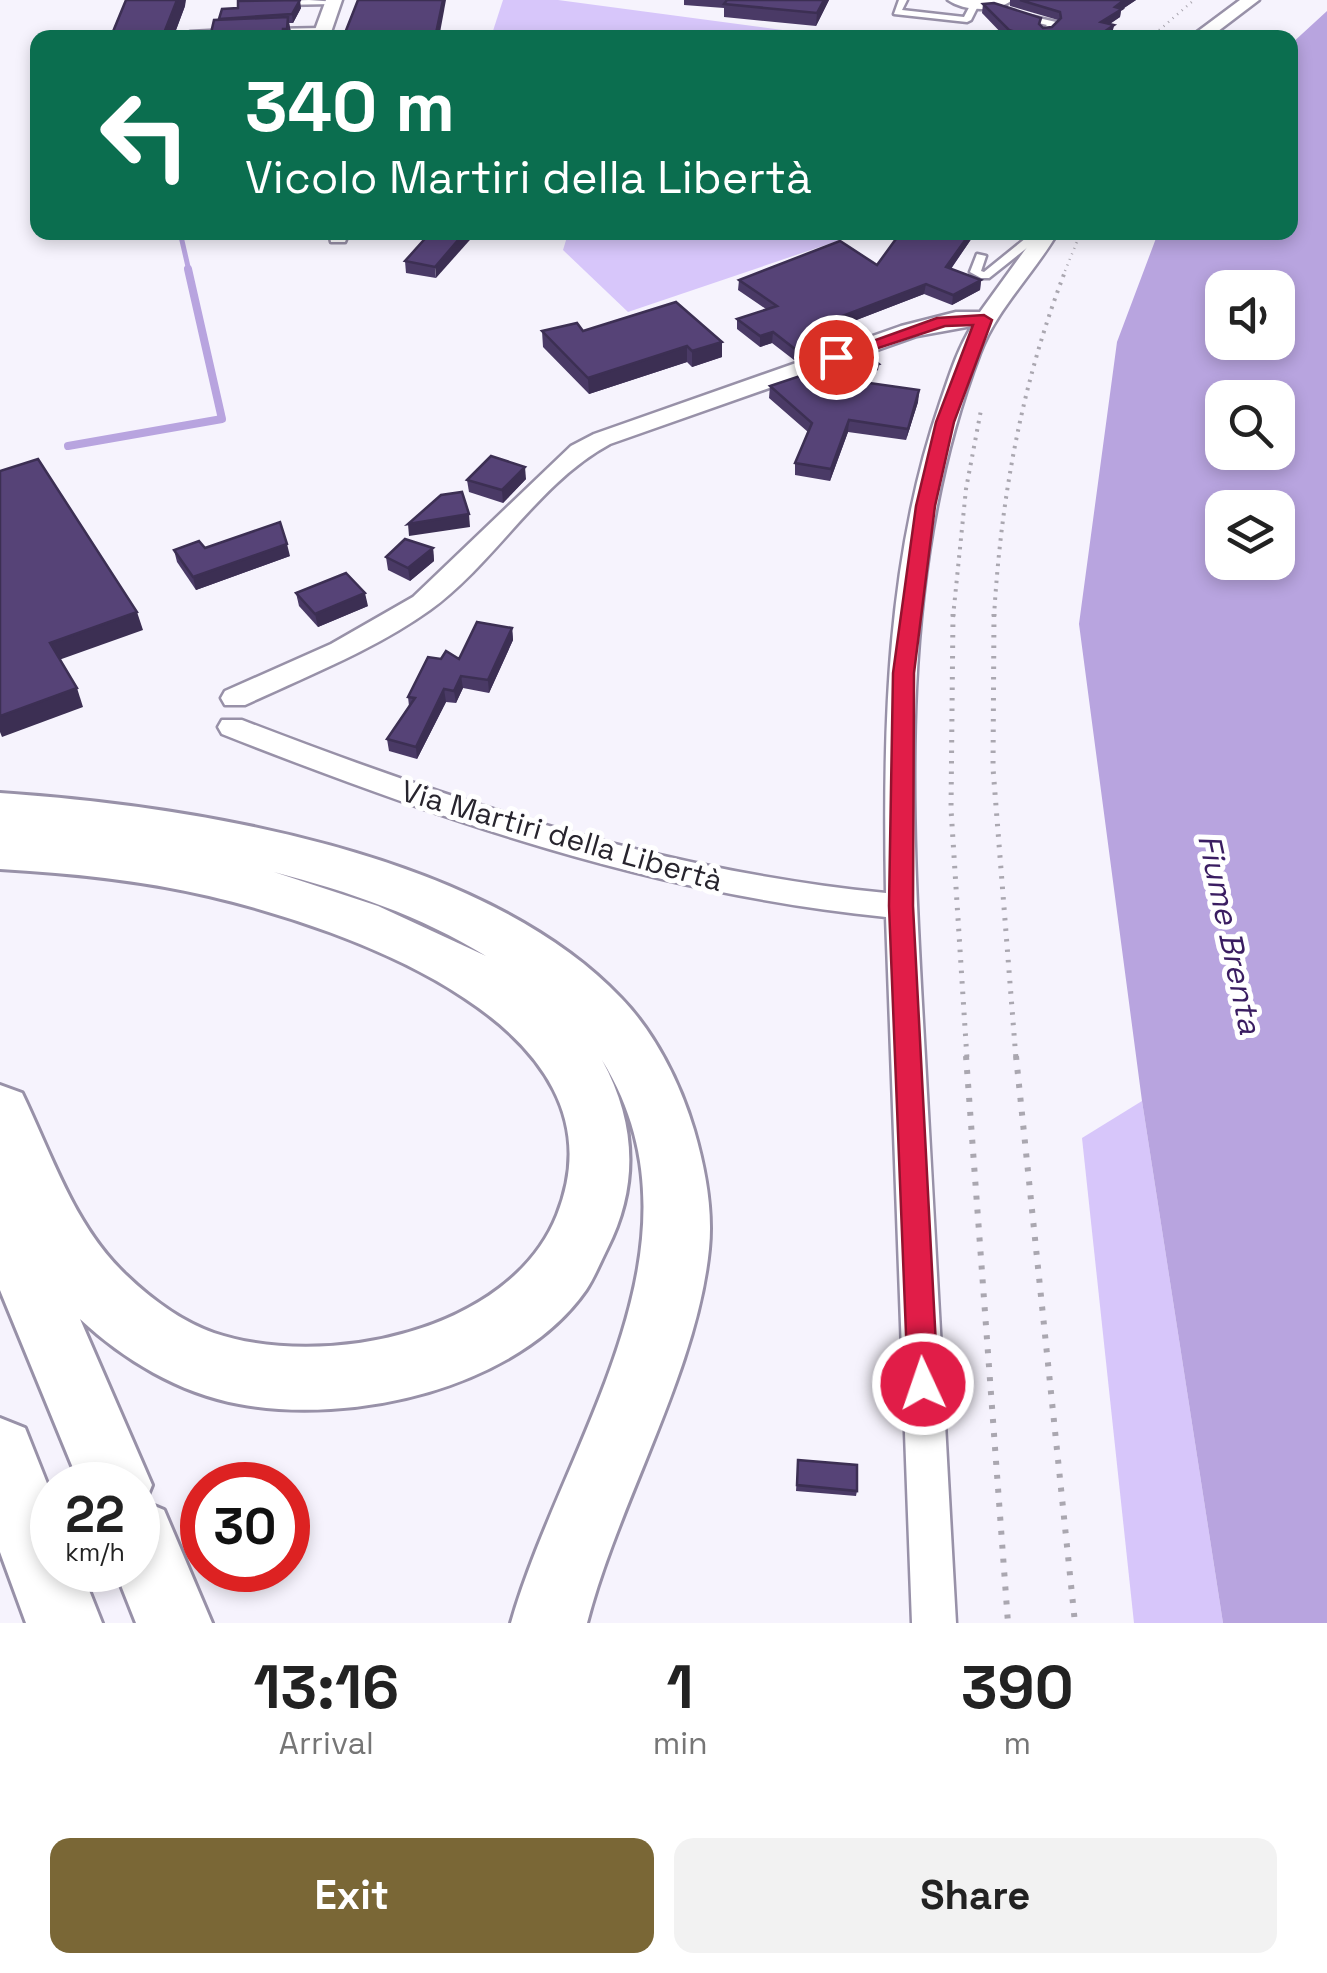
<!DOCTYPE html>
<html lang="en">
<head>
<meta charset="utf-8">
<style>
  body { margin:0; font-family:"Space Grotesk",sans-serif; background:#f2f2f2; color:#222; height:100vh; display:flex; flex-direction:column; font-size:38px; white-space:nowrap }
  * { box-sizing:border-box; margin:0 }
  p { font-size:32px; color:#767676 }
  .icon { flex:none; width:55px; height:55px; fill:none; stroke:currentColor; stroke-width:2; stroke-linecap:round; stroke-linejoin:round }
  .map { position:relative; height:1623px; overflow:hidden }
  .panel { display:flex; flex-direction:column; background:#fff; flex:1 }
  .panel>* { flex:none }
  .banner { position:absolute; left:30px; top:30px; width:1268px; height:210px; border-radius:20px; box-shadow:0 5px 15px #0003; background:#0b6e4f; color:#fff; overflow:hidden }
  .buttons { position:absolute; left:1205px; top:270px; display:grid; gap:20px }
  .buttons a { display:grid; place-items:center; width:90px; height:90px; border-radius:20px; background:#fff; box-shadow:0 5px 15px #0003; font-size:50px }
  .speed { position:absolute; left:30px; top:1462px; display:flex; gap:20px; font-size:50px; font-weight:700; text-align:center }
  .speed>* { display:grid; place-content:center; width:130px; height:130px; border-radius:50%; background:#fff; box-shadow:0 5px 15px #0003; line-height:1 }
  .speed small { font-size:25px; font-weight:400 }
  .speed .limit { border:15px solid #d22; background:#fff; color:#111 }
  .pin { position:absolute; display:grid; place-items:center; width:85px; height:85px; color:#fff; margin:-42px; border:5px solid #fff; border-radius:50%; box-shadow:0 2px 10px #0007 }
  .me { position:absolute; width:110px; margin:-55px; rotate:357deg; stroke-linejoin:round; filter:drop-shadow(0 0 8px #0008) }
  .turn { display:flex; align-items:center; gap:35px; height:210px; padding:0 50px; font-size:45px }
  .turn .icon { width:130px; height:130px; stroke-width:2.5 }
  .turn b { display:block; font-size:70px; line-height:85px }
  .eta { display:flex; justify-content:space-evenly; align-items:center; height:170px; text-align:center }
  .eta b { font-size:60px; font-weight:700; line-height:70px }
  .action { display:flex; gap:20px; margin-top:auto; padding:20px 50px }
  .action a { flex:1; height:115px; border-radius:20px; background:#7a6736; color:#fff; font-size:40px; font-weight:700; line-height:115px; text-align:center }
  .action a+a { background:#f2f2f2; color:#222 }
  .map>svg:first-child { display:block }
</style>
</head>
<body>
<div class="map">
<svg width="1327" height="1623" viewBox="0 0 1327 1623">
  <rect width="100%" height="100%" fill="#f6f3fd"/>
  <g fill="#d7c6fa">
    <path d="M503,0h55l277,37h-344z"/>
    <path d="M585,232h276v1l-233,79 -65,-62 4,-13z"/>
    <path d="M1142,1101l81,522h-89l-52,-485z"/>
  </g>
  <path fill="#b8a4df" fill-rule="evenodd" d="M1327,11v1612h-104l-81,-522 -63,-477 38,-282 41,-109 132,-1v-187zM1222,288h56v54h-56zM1222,398h56v54h-56zM1222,508h56v54h-56z"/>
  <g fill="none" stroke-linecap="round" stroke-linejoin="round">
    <path stroke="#b8a4df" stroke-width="5" d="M180,232l9,39"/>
    <path stroke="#b8a4df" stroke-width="8" d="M68,446l154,-27 -34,-150"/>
    <defs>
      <g id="service">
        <path d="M309,0l28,2 -4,2 -53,1 -4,-2 4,-2z"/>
        <path d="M899,0h8l-5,10 62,7 9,-17 7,2 -9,18 -4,2 -73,-8z"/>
        <path d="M1021,14l35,8 1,2 -9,9h-6l-1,-2 6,-6 -29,-7v-4z"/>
        <path d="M322,28l3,1v4l-54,2 -4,-3 4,-3z"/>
        <path d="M228,30l3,1v4l-40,3 -5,-3 4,-3z"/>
        <path d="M1045,236l4,1v4l-16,2 -44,35h-8l-11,-6 7,-18 9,2 -5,15 3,1 42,-34z"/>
      </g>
      <g id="minor">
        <path d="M326,0h16l-13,38h-17z"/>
        <path d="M948,0h64c-15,13 -49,11 -64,0z"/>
        <path d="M1240,0h19l-50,38h-20z"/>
        <path d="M329,232h20l-4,10h-14z"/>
        <path d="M1038,232h20c-24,42 -61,76 -78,121 -90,235 -66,495 -53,741 10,176 19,353 29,529h-44l-26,-706c-232,-23 -448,-98 -664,-183l-4,-7 4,-7h20c210,81 419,151 644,173 -3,-164 0,-333 54,-490 9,-26 17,-53 32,-77l-55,10 -307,108c-71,38 -116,120 -180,166 -56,40 -123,66 -185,95h-20l-4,-7 4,-7 106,-47 82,-47 158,-151 23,-12 307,-108 55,-14h24z"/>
      </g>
      <g id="motorway">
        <path d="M0,793c192,13 483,59 621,205 34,35 59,85 73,132 11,38 19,79 15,119 -12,123 -90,251 -122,374h-76c51,-179 206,-377 91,-563 34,62 37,126 5,189 -7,14 -13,29 -21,41 -69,99 -235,135 -347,114 -60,-11 -115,-44 -159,-85l72,166 -7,17 19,8 48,113h-76l-21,-53h23v-85h-58l-80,-195v-205l22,8c30,62 52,133 104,182 24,23 56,47 88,58 109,37 296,0 343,-118 76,-189 -212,-287 -348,-319 -69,-16 -139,-23 -209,-27zM274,872c73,19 147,44 212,84l-108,-50z"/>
        <path d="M0,1418l25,10 27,68v74h29l21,53h-76l-26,-71z"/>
      </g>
    </defs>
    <use href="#service" stroke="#9891a8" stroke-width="5"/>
    <use href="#minor" stroke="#9891a8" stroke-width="5"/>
    <use href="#motorway" stroke="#9891a8" stroke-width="6"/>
    <g stroke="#aaa7b0" stroke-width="2.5" stroke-dasharray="1 5" stroke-linecap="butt">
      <path d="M1150,38l44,-38"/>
      <path d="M1065,271l16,-39"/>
    </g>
    <g stroke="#aaa7b0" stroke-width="4" stroke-dasharray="2.5 6" stroke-linecap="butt">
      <path d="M953,617l13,-128 15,-79"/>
      <path d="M994,617c7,-121 28,-235 72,-348"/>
    </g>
    <g stroke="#aaa7b0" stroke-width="5" stroke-dasharray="2.5 8" stroke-linecap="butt">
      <path d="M953,614l-2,195 16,250"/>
      <path d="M994,614l-1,154 23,291"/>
    </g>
    <g stroke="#aaa7b0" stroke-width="6" stroke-dasharray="4 10" stroke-linecap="butt">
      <path d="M966,1056l42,567"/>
      <path d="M1016,1056l59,567"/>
    </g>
    <use href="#service" fill="#fff" fill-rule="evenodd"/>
    <use href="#minor" fill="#fff" fill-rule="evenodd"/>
    <use href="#motorway" fill="#fff" fill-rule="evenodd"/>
  </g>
  <g fill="#4a3a66">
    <path d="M684,0h145l-13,26 -92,-9v-9l-40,-3z"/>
    <path d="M1010,0h126l-15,10 -1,7 -10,7 4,1 -2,9 -5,4h-101l-24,-25 1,-9 58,14 -1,7 3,3 9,-1 6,-7 -48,-14z"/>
    <path d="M185,6l-12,32h-60l-1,-4z"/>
    <path d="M301,8l-8,15h-4l3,15h-80l-1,-5 3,-13z"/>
    <path d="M431,232l5,46 -30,-5 -1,-12z"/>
    <path d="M901,232h75l-25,37 30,11 -1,10 -28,15 -28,-11 -86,33 6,5 -1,10 -49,18 -22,-17 -12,4 -23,-18v-10l29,-10 -28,-19 1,-10 138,-15z"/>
    <path d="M676,302l46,55 -30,10 -5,-5 -98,32 -46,-47 -1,-16h41z"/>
    <path d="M816,370h62l-29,10 70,10 -1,12 -12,38 -58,-8 -18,49 -35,-6v-12l13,-31 -39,-34 1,-12 45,-11z"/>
    <path d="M526,479l-23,24 -34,-11 -2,-12z"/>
    <path d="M205,548l85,8 -94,34 -19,-28 -3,-12z"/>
    <path d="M433,548l1,13 -24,20 -22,-11 -2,-13z"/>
    <path d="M296,593l72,13 -50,21 -19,-21z"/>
    <path d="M512,628l1,12 -24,53 -26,-5 -7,15 -10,-1 -29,57 -28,-8 -2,-12 22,-33 -1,-9 51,-38z"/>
    <path d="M798,1460l59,31 -1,5 -60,-5z"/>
  </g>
  <g fill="#3c2f53">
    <path d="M177,0h9l-1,6 -12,32h-8l-1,-5z"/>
    <path d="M300,0l1,8 -8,15 -1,-9z"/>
    <path d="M443,0h3l-7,38h-4z"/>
    <path d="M824,0h5l-13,26 1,-13z"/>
    <path d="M1124,0h12l-15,10 -1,7 -20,13 1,-8 14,-15z"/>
    <path d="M288,17l4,21h-3z"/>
    <path d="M1114,25l-2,9 -5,4h-12z"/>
    <path d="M465,232h12l-41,46 -1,-11z"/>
    <path d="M971,232h5l-31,45 1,-10z"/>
    <path d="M981,280l-1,10 -28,15 1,-10z"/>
    <path d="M926,284l-2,10 -96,37 1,-10z"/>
    <path d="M773,332l-1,11 -12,4v-11z"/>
    <path d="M844,332l-1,10 -49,18 1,-11z"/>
    <path d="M722,342v15l-30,10v-16z"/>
    <path d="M687,346v16l-98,32 -1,-16z"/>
    <path d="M879,364l-1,6 -48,17v-6z"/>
    <path d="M919,390l-1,12 -12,38 2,-11z"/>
    <path d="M849,420l-1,12 -18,49 1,-12z"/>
    <path d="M525,467l1,12 -23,24 -1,-13z"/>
    <path d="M469,514l1,13 -61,9 -1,-12z"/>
    <path d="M287,544l3,12 -94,34 -3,-13z"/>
    <path d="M433,548l1,13 -24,20 -2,-13z"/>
    <path d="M365,593l3,13 -50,21 -3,-13z"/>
    <path d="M137,612l6,18 -87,31 -6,-18z"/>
    <path d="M512,628l1,12 -24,53 -1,-13z"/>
    <path d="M461,676l2,12 -7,15 -2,-12z"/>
    <path d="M77,688l6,19 -81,30 -2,-5v-16z"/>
    <path d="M444,689l2,13 -29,57 -1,-12z"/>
  </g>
  <g fill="#564377" stroke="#3c2f53" stroke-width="2.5">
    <path d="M126,0h51l-13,33 -52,1z"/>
    <path d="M300,0l-8,14 -73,5 3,-10 16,-1v-7z"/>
    <path d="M358,0h85l-8,38h-92z"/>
    <path d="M727,0h97l-7,13 -93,-9z"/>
    <path d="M1020,0h104l-9,7 7,2 -21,13 13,3 -19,13h-60l-26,-8 -26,-26 11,-1 47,15 -2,6 4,4 9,-1 9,-9 -1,-6z"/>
    <path d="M288,17l-1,12h-4l-1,9h-65l-1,-5h-5l3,-13z"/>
    <path d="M431,232h34l-30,35 -30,-6z"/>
    <path d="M901,232h70l-25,35 35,13 -28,15 -27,-11 -97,37 15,11 -49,17 -22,-17 -13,4 -23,-17 40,-13 -38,-26 101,-39 37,24z"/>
    <path d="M676,302l46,40 -30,9 -5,-5 -99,32 -46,-47 35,-8 6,8z"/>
    <path d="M864,352l15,12 -42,15 -12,-2 -9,-7z"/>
    <path d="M806,374l113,16 -11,39 -59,-9 -18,49 -36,-6 17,-40 -42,-37z"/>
    <path d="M491,456l34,11 -23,23 -35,-10z"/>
    <path d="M38,459l99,153 -87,31 27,45 -77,28v-245z"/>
    <path d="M462,492l7,22 -61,10 33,-29z"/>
    <path d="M280,522l7,22 -94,33 -19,-27 25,-9 6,7z"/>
    <path d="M405,539l28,9 -25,20 -22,-11z"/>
    <path d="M346,573l19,20 -50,21 -19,-21z"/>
    <path d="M477,622l35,6 -24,52 -27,-4 -7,15 -10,-2 -28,58 -29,-8 28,-41 -7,-1 20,-40 13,2 5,-8 13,8z"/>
    <path d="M798,1460l59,5v26l-60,-6z"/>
  </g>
  <path fill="#e11d48" stroke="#92132f" stroke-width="2.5" d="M984,315l8,5 -38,102 -19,84 -21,167 -1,233 25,478 -4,10 -11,4 -11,-4 -4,-10 -19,-478 4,-233 23,-167 20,-84 37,-97 -28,1 -109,36 -8,-5 109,-39z"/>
  <g text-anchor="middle" stroke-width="10" stroke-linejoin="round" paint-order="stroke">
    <g font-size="30" fill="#28252e" stroke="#fff">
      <text transform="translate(562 836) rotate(16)" y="10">Via Martiri della Libertà</text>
    </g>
    <g font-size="32" font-style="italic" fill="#3a1d61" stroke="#fff">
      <text transform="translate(1230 934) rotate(78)" y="11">Fiume Brenta</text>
    </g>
  </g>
</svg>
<div class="buttons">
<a><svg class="icon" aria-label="sound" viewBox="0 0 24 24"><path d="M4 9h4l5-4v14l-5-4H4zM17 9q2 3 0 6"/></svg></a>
<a><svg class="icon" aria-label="search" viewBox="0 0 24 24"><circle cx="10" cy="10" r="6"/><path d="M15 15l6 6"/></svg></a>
<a><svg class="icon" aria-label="layers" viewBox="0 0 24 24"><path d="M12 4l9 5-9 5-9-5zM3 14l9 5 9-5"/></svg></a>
</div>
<div class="speed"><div>22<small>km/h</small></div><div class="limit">30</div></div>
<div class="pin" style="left:836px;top:357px;background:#d93025"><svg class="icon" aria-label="arrive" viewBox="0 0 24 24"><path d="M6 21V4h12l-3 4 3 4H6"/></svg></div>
<svg class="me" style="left:923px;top:1384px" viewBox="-20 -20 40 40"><circle r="17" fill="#e11d48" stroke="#fff" stroke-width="3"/><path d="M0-11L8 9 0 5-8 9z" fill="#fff"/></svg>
<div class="banner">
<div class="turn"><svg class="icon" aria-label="left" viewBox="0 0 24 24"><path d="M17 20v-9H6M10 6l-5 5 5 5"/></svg><div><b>340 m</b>Vicolo Martiri della Libertà</div></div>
</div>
</div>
<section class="panel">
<div class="eta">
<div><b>13:16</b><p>Arrival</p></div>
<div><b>1</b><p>min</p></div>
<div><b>390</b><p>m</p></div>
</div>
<div class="action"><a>Exit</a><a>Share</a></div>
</section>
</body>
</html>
